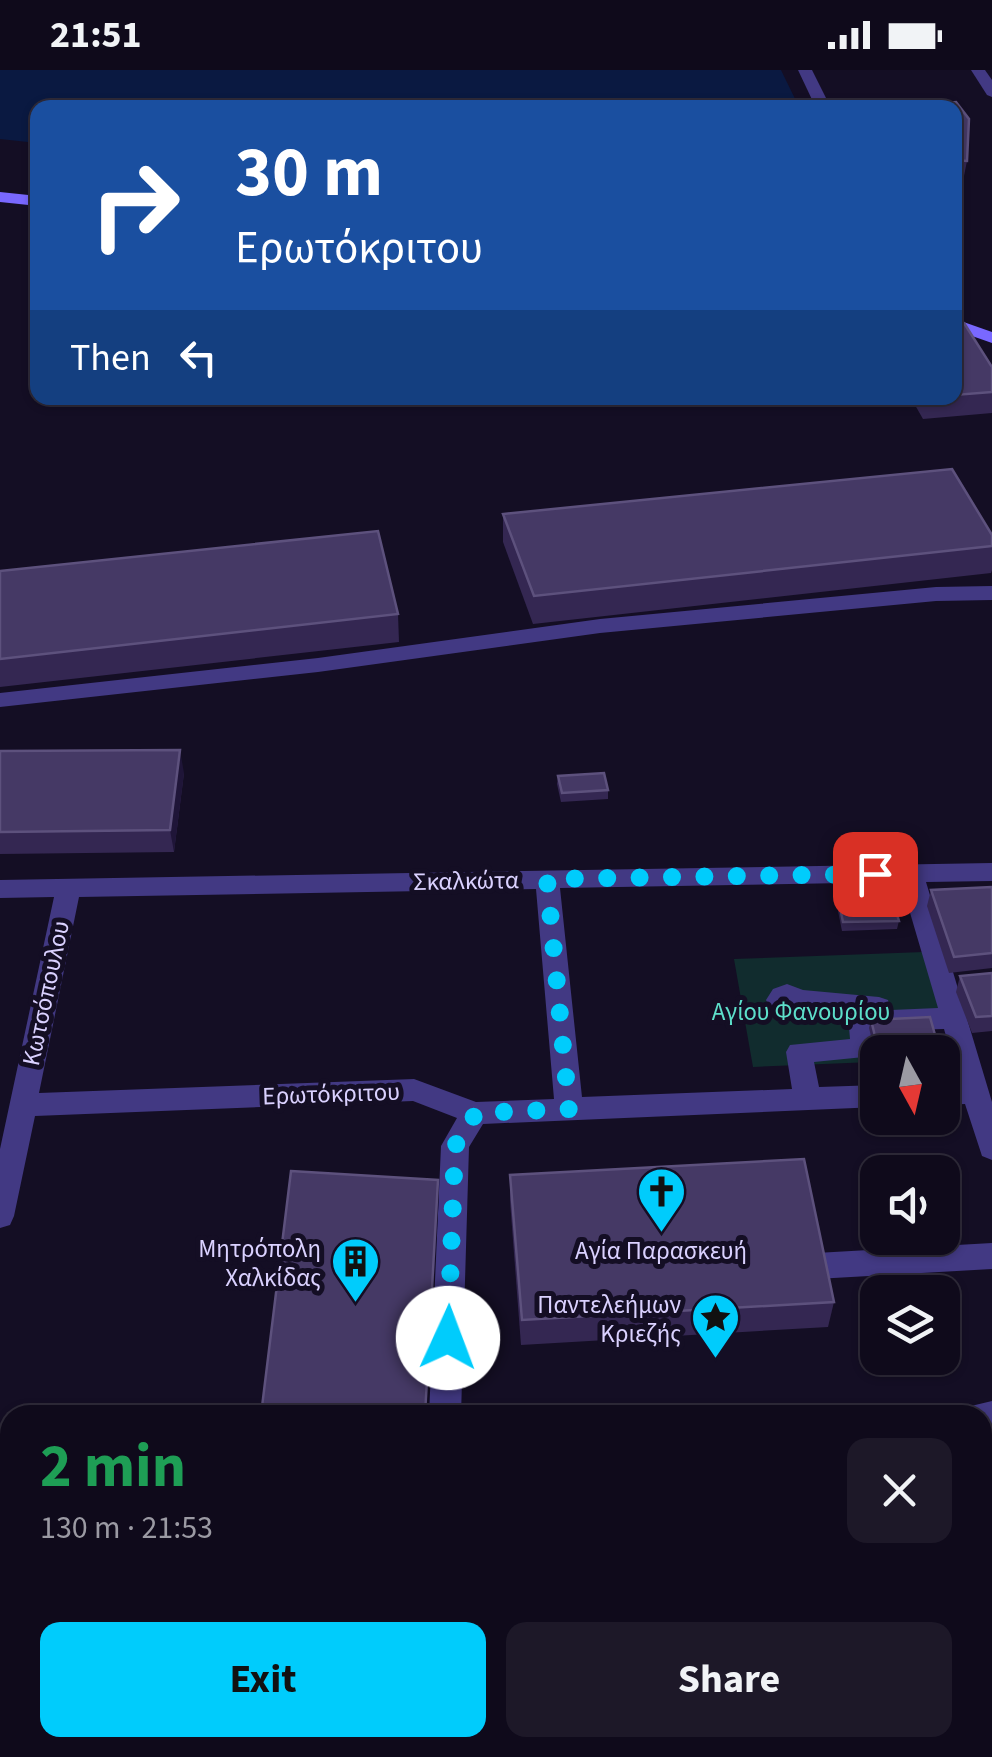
<!DOCTYPE html>
<html lang="en">
<head>
<meta charset="utf-8">
<style>
  body { margin:0; font-family:"Source Sans 3",sans-serif; background:#1d1828; color:#f1f3f6; height:100vh; display:flex; flex-direction:column; font-size:38px; white-space:nowrap }
  * { box-sizing:border-box; margin:0 }
  p { font-size:32px; color:#9b9aa3 }
  .icon { flex:none; width:55px; height:55px; fill:none; stroke:currentColor; stroke-width:2; stroke-linecap:round; stroke-linejoin:round }
  .map { position:relative; flex:1; overflow:hidden }
  .side { position:absolute; left:0px; top:1335px; width:992px; height:352px; display:flex; flex-direction:column; background:#0f0a1b; border-radius:30px 30px 0 0; box-shadow:0 2px 8px #0004,0 0 0 2px #2f2b3a }
  .side>* { flex:none }
  .guide { position:absolute; left:30px; top:30px; width:932px; height:305px; border-radius:20px; box-shadow:0 2px 8px #0004,0 0 0 2px #2f2b3a; background:#1a4fa0; color:#fff; overflow:hidden }
  .needle { width:65px; rotate:172deg }
  .tools { position:absolute; left:860px; top:965px; display:grid; gap:20px }
  .tools a { display:grid; place-items:center; width:100px; height:100px; border-radius:20px; background:#0f0a1b; box-shadow:0 2px 8px #0004,0 0 0 2px #2f2b3a; font-size:50px }
  .pin { position:absolute; display:grid; place-items:center; width:85px; height:85px; color:#fff; margin:-42px; border-radius:20px; box-shadow:0 5px 15px #0006 }
  .me { position:absolute; width:110px; margin:-55px; rotate:2deg; stroke-linejoin:round; filter:drop-shadow(0 0 8px #0008) }
  .turn { display:flex; align-items:center; gap:35px; height:210px; padding:0 40px; font-size:45px }
  .turn .icon { width:130px; height:130px; stroke-width:2.5 }
  .turn b { display:block; font-size:70px; line-height:85px }
  .then { display:flex; align-items:center; height:95px; padding:0 40px; background:#0003; gap:20px; font-size:38px }
  .round { display:grid; place-items:center; flex:none; width:105px; height:105px; border-radius:20px; background:#1d1828 }
  .summary { display:flex; align-items:center; justify-content:space-between; height:170px; padding:0 40px }
  h1 { font-size:60px; font-weight:700; line-height:75px; color:#1e9e55 }
  .action { display:flex; gap:20px; margin-top:auto; padding:20px 40px }
  .action a { flex:1; height:115px; border-radius:20px; background:#00ccfc; color:#111; font-size:40px; font-weight:700; line-height:115px; text-align:center }
  .action a+a { background:#1d1828; color:#f1f3f6 }
  .status { display:flex; justify-content:space-between; align-items:center; height:70px; padding:0 50px; background:#0f0a1b; direction:ltr }
  .status svg { height:28px; fill:currentColor }
  .map>svg:first-child { display:block }
</style>
</head>
<body>
<div class="status"><b>21:51</b><svg viewBox="0 0 49 12"><path d="M0 12V9h3v3zM5 12V6h3v6zM10 12V3h3v9zM15 12V0h3v12zM26 1h20v11H26zM47 4h2v5h-2z"/></svg></div>
<div class="map">
<svg width="992" height="1687" viewBox="0 0 992 1687">
  <rect width="100%" height="100%" fill="#140e24"/>
  <path fill="#112c2e" d="M924,882l19,69 -79,4 8,37 -119,5 -19,-108z"/>
  <path fill="#0a1941" d="M0,0h781l18,37 -761,1 -1,35 -37,-4z"/>
  <g fill="none" stroke-linecap="round" stroke-linejoin="round">
    <g fill="#423983" fill-rule="evenodd">
      <path d="M798,0h14l19,38h-15z"/>
      <path d="M971,0h14l7,10v17l-5,-2z"/>
      <path d="M992,516v14l-56,1 -336,32 -282,39 -318,35v-14l318,-35 282,-39 336,-32z"/>
    </g>
    <g fill="#423983" fill-rule="evenodd">
      <path d="M992,793v18l-66,1 66,220v58l-10,-4 -17,-52 -23,1v-22l17,-1 -15,-53 -70,2 4,18 -4,7 -60,6 5,25 59,-2v22l-395,17 -14,23 -8,268h-32l12,-269 16,-28 -44,-17 -378,15 -21,100 -4,9 -10,3v-79l54,-252 -54,1v-18zM901,812l37,126 -47,2 -3,-10 -9,-3 -76,-7 -16,-6 -14,5 -7,11 8,16 15,4 16,-9 43,5 2,23 -60,6 -4,7 6,37 -210,8 -22,-209zM536,819l18,210 -78,3 -62,-23 -375,14 40,-196z"/>
      <path d="M992,1173v26l-176,10 -10,-4 -5,-9 5,-9 10,-4z"/>
      <path d="M992,1331v28l-10,1v-15h-15l4,-9z"/>
      <rect x="0" y="1381" width="10" height="30"/>
      <path d="M462,1678h35l3,9h-36z"/>
      <path d="M695,1678h35l3,9h-36z"/>
    </g>
    <g fill="#7968ff" fill-rule="evenodd">
      <path d="M0,122l38,4v10l-38,-4z"/>
      <path d="M955,249l37,13v11l-37,-13z"/>
    </g>
  </g>
  <g fill="#342752">
    <path d="M956,32l13,17 -2,42 -4,20h-8v-73h-34l1,-3z"/>
    <path d="M955,254l37,43v46l-69,6 -12,-21h44z"/>
    <path d="M292,328h39l-38,3z"/>
    <path d="M603,328h52l-2,7z"/>
    <path d="M503,444l489,21v35l-1,3 -458,51 -30,-82z"/>
    <path d="M0,501l398,43 1,28 -399,45z"/>
    <path d="M0,681l184,22 -10,79 -174,2z"/>
    <path d="M558,706l50,14v9l-47,3 -4,-18z"/>
    <path d="M992,817v81l-43,5 -22,-67 4,-16z"/>
    <path d="M838,828l61,23 -2,8 -55,2 -5,-25z"/>
    <path d="M992,903v58l-20,2 -16,-41 4,-16z"/>
    <path d="M871,950l68,29 -1,3h-60l-1,8 -8,-32z"/>
    <path d="M510,1105l324,127 -6,25 -307,18 -11,-144z"/>
  </g>
  <g fill="#1f1538">
    <path d="M180,680l4,23 -10,79 -4,-22z"/>
    <path d="M438,1110l1,15 -13,220h-1z"/>
  </g>
  <g fill="#453965" stroke="#5d517d" stroke-width="2.5">
    <path d="M956,32l13,17 -2,42 -12,-1v-52h-31l-2,-3z"/>
    <path d="M964,253l28,44v25l-37,3v-71z"/>
    <path d="M952,399l40,66v11l-458,50 -31,-82z"/>
    <path d="M378,461l20,83 -398,45v-88z"/>
    <path d="M180,680l-10,80 -170,2v-81z"/>
    <path d="M604,703l4,17 -46,3 -4,-17z"/>
    <path d="M992,817v66l-38,4 -23,-67z"/>
    <path d="M891,825l8,26 -56,1 -5,-24z"/>
    <path d="M992,903v43l-16,1 -16,-41z"/>
    <path d="M930,947l9,32 -60,3 -8,-32z"/>
    <path d="M804,1089l30,143 -312,18 -12,-145z"/>
    <path d="M291,1101l147,9 -13,235h-164z"/>
  </g>
  <g fill="none" stroke-linecap="round" stroke-linejoin="round">
    <path stroke="#00ccfc" stroke-width="18" stroke-dasharray="0 32.4" d="M448,1268l7,-192 21,-33 93,-4 -22,-230 328,-5"/>
  </g>
  <defs>
    <symbol id="church-pin" viewBox="-11 -11 22 30"><path d="M0 17L-7.5 6A9.5 9.5 0 1 1 7.5 6Z" fill="#00ccfc" stroke="#140e24"/><path d="M-1.2-6h2.4v3.5h3.3v2.4h-3.3V6h-2.4V-.1h-3.3v-2.4h3.3Z" fill="#111"/></symbol>
    <symbol id="building-pin" viewBox="-11 -11 22 30"><path d="M0 17L-7.5 6A9.5 9.5 0 1 1 7.5 6Z" fill="#00ccfc" stroke="#140e24"/><path d="M-4-6H4V6H1V3H-1V6H-4ZM-2.5-4.3h1.7v1.8h-1.7ZM.8-4.3h1.7v1.8H.8ZM-2.5-1h1.7V.8h-1.7ZM.8-1h1.7V.8H.8Z" fill="#111"/></symbol>
    <symbol id="sight-pin" viewBox="-11 -11 22 30"><path d="M0 17L-7.5 6A9.5 9.5 0 1 1 7.5 6Z" fill="#00ccfc" stroke="#140e24"/><path d="M0-6L1.8-2.2L6-1.7L2.9 1.2L3.7 5.4L0 3.3L-3.7 5.4L-2.9 1.2L-6-1.7L-1.8-2.2Z" fill="#111"/></symbol>
  </defs>
  <g fill-rule="evenodd">
    <use href="#church-pin" x="634" y="1094" width="55" height="75"/>
    <use href="#building-pin" x="328" y="1164" width="55" height="75"/>
    <use href="#sight-pin" x="688" y="1220" width="55" height="75"/>
  </g>
  <g text-anchor="middle" stroke-width="10" stroke-linejoin="round" paint-order="stroke">
    <g font-size="25" fill="#dad1ff" stroke="#140e24">
      <text transform="translate(466 810) rotate(-1)" y="9">Σκαλκώτα</text>
      <text transform="translate(45 923) rotate(-78)" y="9">Κωτσόπουλου</text>
      <text transform="translate(331 1023) rotate(-2)" y="9">Ερωτόκριτου</text>
    </g>
    <g font-size="25" fill="#5ddfca" stroke="#140e24">
      <text x="801" y="950">Αγίου Φανουρίου</text>
    </g>
    <g font-size="25" fill="#dad1ff" stroke="#140e24" text-anchor="end">
      <text x="321" y="1187">Μητρόπολη<tspan x="321" dy="29">Χαλκίδας</tspan></text>
      <text x="661" y="1189" text-anchor="middle">Αγία Παρασκευή</text>
      <text x="681" y="1243">Παντελεήμων<tspan x="681" dy="29">Κριεζής</tspan></text>
    </g>
  </g>
</svg>
<div class="tools">
<a><svg class="needle" viewBox="-14 -14 28 28"><path d="M0-13l5 13h-10z" fill="#e53935"/><path d="M0 13l5-13h-10z" fill="#9b9aa3"/></svg></a>
<a><svg class="icon" aria-label="sound" viewBox="0 0 24 24"><path d="M4 9h4l5-4v14l-5-4H4zM17 9q2 3 0 6"/></svg></a>
<a><svg class="icon" aria-label="layers" viewBox="0 0 24 24"><path d="M12 4l9 5-9 5-9-5zM3 14l9 5 9-5"/></svg></a>
</div>
<div class="pin" style="left:875px;top:804px;background:#d93025"><svg class="icon" aria-label="arrive" viewBox="0 0 24 24"><path d="M6 21V4h12l-3 4 3 4H6"/></svg></div>
<svg class="me" style="left:448px;top:1268px" viewBox="-20 -20 40 40"><circle r="19" fill="#fff"/><path d="M0-13L10 11 0 6-10 11z" fill="#00ccfc"/></svg>
<div class="guide">
<div class="turn"><svg class="icon" aria-label="right" viewBox="0 0 24 24"><path d="M7 20v-9h11M14 6l5 5-5 5"/></svg><div><b>30 m</b>Ερωτόκριτου</div></div>
<div class="then">Then<svg class="icon" aria-label="left" viewBox="0 0 24 24"><path d="M17 20v-9H6M10 6l-5 5 5 5"/></svg></div>
</div>
<section class="side">
<div class="summary"><div><h1>2 min</h1><p>130 m · 21:53</p></div><a class="round"><svg class="icon" aria-label="close" viewBox="0 0 24 24"><path d="M6 6l12 12M18 6L6 18"/></svg></a></div>
<div class="action"><a>Exit</a><a>Share</a></div>
</section>
</div>
</body>
</html>
